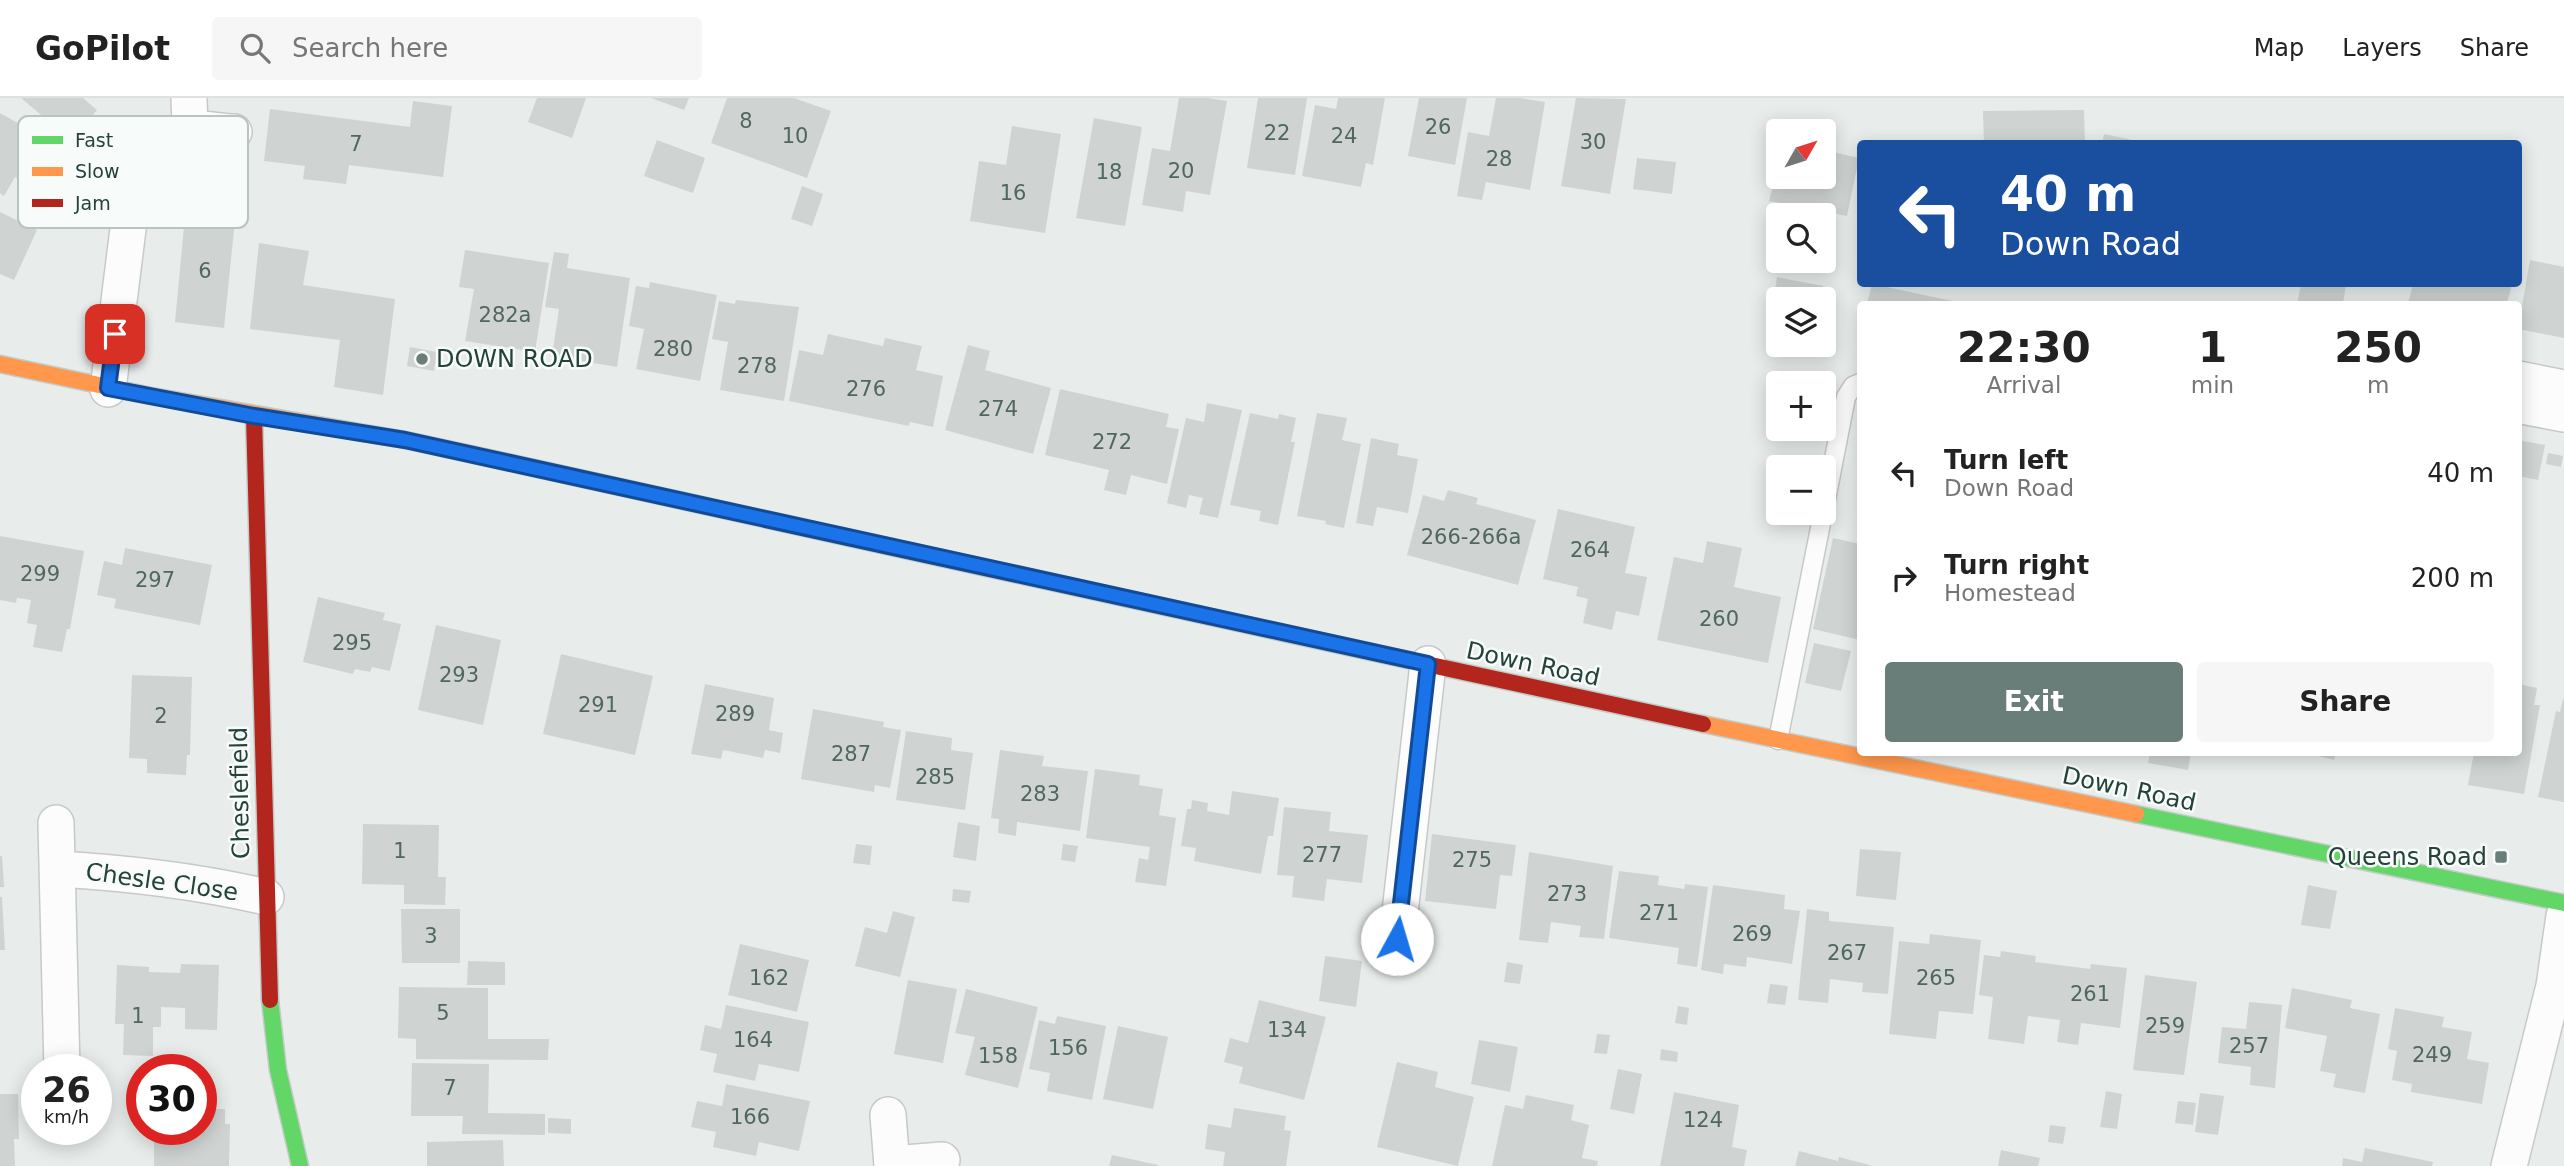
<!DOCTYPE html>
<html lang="en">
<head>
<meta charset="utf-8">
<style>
  body { margin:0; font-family:"DejaVu Sans",sans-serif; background:#f6f6f6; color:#222; height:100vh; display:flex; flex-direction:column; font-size:26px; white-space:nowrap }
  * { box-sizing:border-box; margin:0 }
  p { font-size:23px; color:#767676 }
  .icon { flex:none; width:38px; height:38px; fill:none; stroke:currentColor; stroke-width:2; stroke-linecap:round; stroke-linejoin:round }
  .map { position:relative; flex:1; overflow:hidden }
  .side { position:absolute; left:1857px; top:203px; width:665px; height:455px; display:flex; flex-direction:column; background:#fff; border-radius:7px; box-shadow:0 4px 18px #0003 }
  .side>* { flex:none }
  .banner { position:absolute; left:1857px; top:42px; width:665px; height:147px; border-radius:7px; box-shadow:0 4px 18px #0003; background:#1a4fa0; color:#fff; overflow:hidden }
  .needle { width:46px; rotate:51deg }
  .fabs { position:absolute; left:1766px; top:21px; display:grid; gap:14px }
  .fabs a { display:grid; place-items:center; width:70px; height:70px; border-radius:7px; background:#fff; box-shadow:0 4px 18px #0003; font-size:35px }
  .speed { position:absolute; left:21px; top:956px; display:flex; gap:14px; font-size:35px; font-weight:700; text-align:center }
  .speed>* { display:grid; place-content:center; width:91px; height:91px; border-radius:50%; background:#fff; box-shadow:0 4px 18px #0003; line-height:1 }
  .speed small { font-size:18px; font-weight:400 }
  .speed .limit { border:10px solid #d22; background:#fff; color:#111 }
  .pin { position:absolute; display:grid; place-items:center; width:60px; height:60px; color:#fff; margin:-30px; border-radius:14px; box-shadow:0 4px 10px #0006 }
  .me { position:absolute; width:77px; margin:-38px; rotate:6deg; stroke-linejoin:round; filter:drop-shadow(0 0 5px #0008) }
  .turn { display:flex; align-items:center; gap:24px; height:147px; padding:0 28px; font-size:32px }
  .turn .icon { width:91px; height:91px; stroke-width:2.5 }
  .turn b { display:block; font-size:49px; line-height:60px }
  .eta { display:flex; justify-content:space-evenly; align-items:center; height:119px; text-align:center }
  .eta b { font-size:42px; font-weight:700; line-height:49px }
  .action { display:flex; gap:14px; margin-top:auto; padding:14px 28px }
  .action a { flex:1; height:80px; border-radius:7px; background:#697e78; color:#fff; font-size:28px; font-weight:700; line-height:80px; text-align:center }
  .action a+a { background:#f6f6f6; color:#222 }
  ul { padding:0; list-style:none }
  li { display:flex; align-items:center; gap:21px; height:105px; padding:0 28px }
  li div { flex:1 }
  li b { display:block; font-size:26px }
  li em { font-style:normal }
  header { display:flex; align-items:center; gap:42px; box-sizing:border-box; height:98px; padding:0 35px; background:#fff; border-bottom:2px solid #e0e0e0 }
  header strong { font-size:33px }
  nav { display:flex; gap:38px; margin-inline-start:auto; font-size:24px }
  .search { width:490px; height:63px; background:#f6f6f6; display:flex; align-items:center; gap:18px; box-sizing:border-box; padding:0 24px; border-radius:7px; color:#767676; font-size:26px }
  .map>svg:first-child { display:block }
</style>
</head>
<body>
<header>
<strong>GoPilot</strong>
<div class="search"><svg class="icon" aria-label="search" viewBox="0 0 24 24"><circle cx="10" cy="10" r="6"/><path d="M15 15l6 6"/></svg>Search here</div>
<nav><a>Map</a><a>Layers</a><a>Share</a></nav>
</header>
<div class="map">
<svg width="2564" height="1068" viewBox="0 0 2564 1068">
  <rect width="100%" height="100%" fill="#e8edeb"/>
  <g fill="#cfd4d2">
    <path d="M21,0h62l14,12 -30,35 -25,-21 4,-5z"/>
    <path d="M537,0h49l-14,40 -44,-16z"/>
    <path d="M651,0h38l-5,12z"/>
    <path d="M727,0h67l37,13 -24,67 -96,-35z"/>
    <path d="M1179,0h29l19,3 -17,94 -24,-4 -3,21 -41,-7 10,-57 18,3z"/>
    <path d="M1258,0h49l-12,77 -48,-7z"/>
    <path d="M1338,0h47l-12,67 -7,-2 -5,24 -59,-11 13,-71 21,4z"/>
    <path d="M1419,0h48l-12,67 -47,-9z"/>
    <path d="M1496,0h24l25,4 -15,88 -44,-8 -4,18 -25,-4 11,-64 21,4z"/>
    <path d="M1576,0l50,1 -16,95 -49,-8z"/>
    <path d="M413,3l39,5 -9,71 -94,-12 -3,19 -43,-5 2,-13 -41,-5 6,-52 140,18z"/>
    <path d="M2084,12l1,34h-101l-1,-33z"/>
    <path d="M0,15l69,39 -24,43 -30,-18 -11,19 -4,-3z"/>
    <path d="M1094,20l48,9 -17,99 -49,-8z"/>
    <path d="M1012,28l49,8 -16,99 -75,-12 9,-60 27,4z"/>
    <path d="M2104,36l38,8v2h-40z"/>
    <path d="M657,42l48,18 -12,35 -49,-17z"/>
    <path d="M1824,52l35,8 -12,58 -78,-15 8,-32 1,8h46z"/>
    <path d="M1637,60l39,4 -4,32 -39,-5z"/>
    <path d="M802,88l21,8 -11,32 -21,-7z"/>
    <path d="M0,114l37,18 -23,50 -14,-6z"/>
    <path d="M185,118l50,4 -11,108 -49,-6z"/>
    <path d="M259,145l50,8 -6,34 92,14 -12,96 -49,-8 6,-47 -90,-11z"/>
    <path d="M465,152l84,13 -14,89 -70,-11 9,-52 -15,-2z"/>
    <path d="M554,154l15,2 -2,14 63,10 -13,89 -65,-11 7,-47 -14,-2z"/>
    <path d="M2530,162l34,7v71l-46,-9z"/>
    <path d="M1777,179l46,9 -2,13 -47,-2z"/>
    <path d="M650,184l67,13 -17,86 -64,-12 8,-40 -15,-3 7,-40 13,2z"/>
    <path d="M1872,186l90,19v1h-95z"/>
    <path d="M2301,186h45l-3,20h-46z"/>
    <path d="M2413,186h99l-5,20h-99z"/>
    <path d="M736,202l63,7 -15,94 -64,-11 8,-48 -16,-3 7,-38 16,3z"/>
    <path d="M828,236l55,12 2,-8 37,8 -6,24 27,6 -10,51 -23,-5 -1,4 -120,-25 10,-51 24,5z"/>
    <path d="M968,247l22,6 -5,19 66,18 -18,66 -88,-24z"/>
    <path d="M410,249l27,5 -3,19 -27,-5z"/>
    <path d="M1060,291l109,25 -3,13 13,2 -12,55 -36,-9 -5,20 -22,-5 5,-20 -64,-15z"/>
    <path d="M1207,305l35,7 -24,108 -19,-4 4,-16 -14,-3 -3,13 -19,-5 19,-85 18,4z"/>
    <path d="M1250,315l28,6 1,-5 17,4 -5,24h4l-17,83 -19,-4 2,-10 -31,-6z"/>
    <path d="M1317,315l30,5 -5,22 19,4 -17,84 -19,-4 1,-3 -29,-5z"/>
    <path d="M1371,340l28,6 -2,11 21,4 -10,54 -31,-6 -4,19 -17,-3z"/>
    <path d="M2518,342l27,5 -7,35 -20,-4z"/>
    <path d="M2548,355l15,3 -2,11 -15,-3z"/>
    <path d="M1448,392l30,8 -2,6 60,16 -18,65 -111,-30 16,-60 21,6z"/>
    <path d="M1558,411l77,18 -10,46 22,4 -8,39 -23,-5 -4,19 -29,-7 5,-24 -12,-3 2,-9 -35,-8z"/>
    <path d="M0,438l84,15 -14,78h-3l-5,23 -29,-5 4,-22 -10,-2 4,-23 -14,-2 -1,5 -16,-3z"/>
    <path d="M1833,440l27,6v96l-47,-11z"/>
    <path d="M1707,443l35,7 -8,39 47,10 -13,66 -111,-23 17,-83 29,6z"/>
    <path d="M125,450l87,17 -12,60 -86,-17 2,-9 -19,-4 7,-34 18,4z"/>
    <path d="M318,499l67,16 -2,7 18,4 -11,47 -18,-4 -2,5 -15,-3 -2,5 -50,-12z"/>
    <path d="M436,527l65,15 -18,85 -65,-15z"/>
    <path d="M1814,545l37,8 -10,40 -36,-8z"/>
    <path d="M561,556l92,22 -18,79 -92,-21z"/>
    <path d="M132,577l60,2 -2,78h-3l-1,20 -39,-2v-14l-18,-1z"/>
    <path d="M705,586l69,14 -5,32 14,3 -3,20 -15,-3 -2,8 -40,-8 -2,9 -30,-5z"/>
    <path d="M2518,586l19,4 -3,17h6l-16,89 -56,-9 6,-33h44z"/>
    <path d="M2563,601h1v103l-26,-5 18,-86 4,1z"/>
    <path d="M813,611l71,13 -1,5 18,3 -11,58 -15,-3 -1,7 -73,-13z"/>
    <path d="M906,633l46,7 -1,12 22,3 -8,57 -69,-10z"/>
    <path d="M1000,652l44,6 -2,10 46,5 -8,60 -63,-9 -1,14 -18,-3 1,-14 -8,-1z"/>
    <path d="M2150,654h41l-3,18 -40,-7z"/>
    <path d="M2304,654h32l-2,8z"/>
    <path d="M1095,671l45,6 -1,10 24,4 -4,26 17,3 -10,68 -31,-4 4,-24 9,2 2,-13 -64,-9z"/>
    <path d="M1232,693l47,7 -6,38h-5l-7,38 -67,-13 2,-13 -15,-2 6,-37h4l1,-9 16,3 -1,8 22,4z"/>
    <path d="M1284,709l47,5 -2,19 39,4 -6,48 -35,-4 -3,22 -32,-4 2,-21 -17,-1z"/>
    <path d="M958,724l22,4 -4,35 -23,-4z"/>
    <path d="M363,726l76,1 -1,52h8l-1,28 -41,-1v-19l-42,-1z"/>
    <path d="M1432,736l84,11 -4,31 -12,-1 -4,34 -71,-8z"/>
    <path d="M856,746l16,2 -2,19 -17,-2z"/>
    <path d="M1063,746l15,2 -3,16 -14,-2z"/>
    <path d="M1860,751l41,3 -5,48 -40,-4z"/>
    <path d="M1529,754l84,14 -9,73 -25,-2 2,-11 -30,-4 -3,21 -29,-3z"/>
    <path d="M0,758h2l2,31h-4z"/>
    <path d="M1619,773l40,5 -1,9 26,4 1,-5 23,3 -11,80 -20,-3 2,-16 -70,-10z"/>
    <path d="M1713,787l72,10 -1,14 16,2 -8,53 -45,-7 -1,10 -22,-3 -1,10 -22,-4z"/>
    <path d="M2308,787l29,6 -7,38 -29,-4z"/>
    <path d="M953,791l18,2 -2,12 -17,-2z"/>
    <path d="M0,799h2l3,53h-5z"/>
    <path d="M401,811h59v54h-58z"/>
    <path d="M1807,811l22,3v9l65,6 -6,67 -26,-2 1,-9 -33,-4 -2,24 -30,-3z"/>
    <path d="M893,813l22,6 -15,60 -45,-11 10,-39 22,6z"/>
    <path d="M1930,836l51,6 -8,74 -34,-3 -3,28 -47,-5 10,-93 30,3z"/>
    <path d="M740,846l69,16 -12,52 -69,-17z"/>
    <path d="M2001,853l35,5 -1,6 24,3 31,4 1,-5 36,4 -7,60 -39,-5 -3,22 -21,-3 3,-22 -32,-4 -4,28 -36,-5 5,-42 -14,-2 5,-40 16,2z"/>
    <path d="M1325,858l37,5 -6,46 -37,-6z"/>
    <path d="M468,863l37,1v23h-38z"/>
    <path d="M1507,864l16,3 -3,19 -16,-2z"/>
    <path d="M181,866l38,1 -2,65 -32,-1v-21l-24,-1v20h-8v29l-30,-1 1,-31h-9l2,-59 32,2v5l31,1z"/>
    <path d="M2145,877l52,7 -13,93 -51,-5z"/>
    <path d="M908,882l49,9 -14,74 -49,-9z"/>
    <path d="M1770,886l18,2 -3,19 -18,-2z"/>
    <path d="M399,889l89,1v51h61l-1,21 -132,-1v-20l-18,-1z"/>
    <path d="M2292,890l60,12 -2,8 30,6 -15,79 -32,-6 3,-13 -16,-3 7,-35 -42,-8z"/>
    <path d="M966,891l72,18 -20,81 -53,-13 10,-38 -20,-4z"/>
    <path d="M1259,902l67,17 -22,83 -65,-17 4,-16 -19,-5 6,-24 18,5z"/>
    <path d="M2249,904l33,3 -7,83 -25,-3 1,-18 -33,-4 4,-36 24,2z"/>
    <path d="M726,907l83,17 -10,50 -40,-8 -4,17 -42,-9 4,-18 -17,-4 5,-25 16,4z"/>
    <path d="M1678,908l11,2 -2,17 -12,-2z"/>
    <path d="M2395,910l49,9 -2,10 30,5 -5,27 22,4 -7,41 -71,-12 1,-8 -20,-4 5,-29 -9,-2z"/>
    <path d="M1057,918l49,10 -14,74 -45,-9 3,-18 -21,-4 10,-49 16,4z"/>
    <path d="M1118,928l50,11 -15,72 -50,-10z"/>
    <path d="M1597,936l13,1 -3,19 -13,-1z"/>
    <path d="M1479,942l39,7 -8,45 -39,-8z"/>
    <path d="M1661,951l17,3 -1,10 -17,-2z"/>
    <path d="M1397,964l41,10 -3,15 39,10 -16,69 -81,-19z"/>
    <path d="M412,965l77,1 -1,49 57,1v21l-83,-1 1,-18h-52z"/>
    <path d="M1618,971l24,5 -8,40 -24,-5z"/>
    <path d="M726,986l84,17 -11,50 -40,-9 -3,14 -43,-9 3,-15 -25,-5 6,-26 25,5z"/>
    <path d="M2106,993l16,3 -5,35 -17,-2z"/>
    <path d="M1674,994l65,13 -7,42 15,3 -3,16h-84z"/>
    <path d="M2200,995l24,3 -6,39 -23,-3z"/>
    <path d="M0,996h18l1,45h-5l1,27h-15z"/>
    <path d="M1526,997l48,10 -3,15 18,5 -7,33 16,3 -1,5h-105l13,-61 18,4z"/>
    <path d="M2178,1003l18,2 -3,22 -18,-2z"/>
    <path d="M1234,1010l52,8 -2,14 7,1 -5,35h-63l2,-14 -20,-3 3,-25 23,4z"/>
    <path d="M201,1011h24v15h5l-1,42h-75v-37h47z"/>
    <path d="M548,1020l23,1v15l-23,-1z"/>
    <path d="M2050,1027l16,2 -3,17 -15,-2z"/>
    <path d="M503,1042l1,26h-77v-24z"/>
    <path d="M2365,1050l68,14 -1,4h-90l1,-8 19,4z"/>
    <path d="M2001,1052l39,8 -2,8h-40z"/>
    <path d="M1799,1053l39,10 1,-4 34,9h-78z"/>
    <path d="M1112,1057l46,10v1h-49z"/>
  </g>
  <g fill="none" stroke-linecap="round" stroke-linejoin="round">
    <defs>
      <g id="lane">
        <path d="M1824,412l22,-113 7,-11 7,-3"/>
        <path d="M1778,642l45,-227"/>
      </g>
      <g id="street">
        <path d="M189,0l1,32"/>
        <path d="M2518,281l46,9"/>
        <path d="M108,291l24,-192c7,-23 32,-60 57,-67 12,-3 32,2 45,2"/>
        <path d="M2522,308l42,8"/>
        <path d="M56,725l6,246"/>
        <path d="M58,771c70,4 139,12 208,28"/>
        <path d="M1397,841l31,-275"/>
        <path d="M888,1017l4,51"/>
        <path d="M893,1066l49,-4"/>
        <path d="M2509,1068l45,-180 10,-70"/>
      </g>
      <g id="fast">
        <path d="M2136,716l428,89"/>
        <path d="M270,902l8,70 22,96"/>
      </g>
      <g id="slow">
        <path d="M0,266l151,32 254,44 70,15"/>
        <path d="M941,460l430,94"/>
        <path d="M1703,626l433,90"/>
      </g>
      <g id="jam">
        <path d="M254,318l16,584"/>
        <path d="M475,357l466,103"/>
        <path d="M1371,554l332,72"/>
      </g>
    </defs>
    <use href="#lane" stroke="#c5cac8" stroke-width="21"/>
    <use href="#street" stroke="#c5cac8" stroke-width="38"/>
    <use href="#fast" stroke="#c3cbc8" stroke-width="19"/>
    <use href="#slow" stroke="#c3cbc8" stroke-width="19"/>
    <use href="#jam" stroke="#c3cbc8" stroke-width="19"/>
    <use href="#lane" stroke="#fcfcfc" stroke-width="18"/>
    <use href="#street" stroke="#fcfcfc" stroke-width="35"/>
    <use href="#fast" stroke="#63d668" stroke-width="16"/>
    <use href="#slow" stroke="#ff974d" stroke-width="16"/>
    <use href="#jam" stroke="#b3261e" stroke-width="16"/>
  </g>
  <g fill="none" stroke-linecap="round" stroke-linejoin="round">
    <defs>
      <path id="route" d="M115,236l-7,54 146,28 151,24 1023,224 -31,275"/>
    </defs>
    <use href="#route" stroke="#114b97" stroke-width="18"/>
    <use href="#route" stroke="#1a73e8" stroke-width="12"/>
  </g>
  <g fill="#697e78" stroke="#f7fbf9" stroke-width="2.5">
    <circle cx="422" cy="261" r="7"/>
    <rect x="2494" y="752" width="14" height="14" rx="3.5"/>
  </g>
  <g text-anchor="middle" stroke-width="5" stroke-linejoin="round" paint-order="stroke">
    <g font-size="21" fill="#506761">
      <text x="746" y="30">8</text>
      <text x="1438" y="36">26</text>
      <text x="1277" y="42">22</text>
      <text x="795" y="45">10</text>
      <text x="1344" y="45">24</text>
      <text x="1593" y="51">30</text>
      <text x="356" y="53">7</text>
      <text x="1499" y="68">28</text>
      <text x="1181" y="80">20</text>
      <text x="1109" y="81">18</text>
      <text x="1013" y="102">16</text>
      <text x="205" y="180">6</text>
      <text x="505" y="224">282a</text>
      <text x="673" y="258">280</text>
      <text x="757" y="275">278</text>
      <text x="866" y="298">276</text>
      <text x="998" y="318">274</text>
      <text x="1112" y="351">272</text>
      <text x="1471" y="446">266-266a</text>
      <text x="1590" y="459">264</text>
      <text x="40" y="483">299</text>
      <text x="155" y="489">297</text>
      <text x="1719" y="528">260</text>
      <text x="352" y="552">295</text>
      <text x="459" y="584">293</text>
      <text x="598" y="614">291</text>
      <text x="735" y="623">289</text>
      <text x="161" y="625">2</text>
      <text x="851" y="663">287</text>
      <text x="935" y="686">285</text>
      <text x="1040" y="703">283</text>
      <text x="400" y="760">1</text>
      <text x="1322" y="764">277</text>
      <text x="1472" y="769">275</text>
      <text x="1567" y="803">273</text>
      <text x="1659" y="822">271</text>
      <text x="1752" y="843">269</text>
      <text x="431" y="845">3</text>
      <text x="1847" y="862">267</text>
      <text x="769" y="887">162</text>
      <text x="1936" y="887">265</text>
      <text x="2090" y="903">261</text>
      <text x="443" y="922">5</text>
      <text x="138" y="925">1</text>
      <text x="2165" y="935">259</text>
      <text x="1287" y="939">134</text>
      <text x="753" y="949">164</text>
      <text x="2249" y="955">257</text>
      <text x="1068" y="957">156</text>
      <text x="2432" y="964">249</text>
      <text x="998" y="965">158</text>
      <text x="450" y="997">7</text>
      <text x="750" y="1026">166</text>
      <text x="1703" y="1029">124</text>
    </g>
    <g font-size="24" fill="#24423a" stroke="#f7fbf9" text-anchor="start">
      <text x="436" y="269">DOWN ROAD</text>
      <text x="2487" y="767" text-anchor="end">Queens Road</text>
    </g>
    <g font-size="24" fill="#24423a" stroke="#f7fbf9">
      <text transform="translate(1533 566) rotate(12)" y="8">Down Road</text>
      <text transform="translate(2129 691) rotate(12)" y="8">Down Road</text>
      <text transform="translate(240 695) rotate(-91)" y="8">Cheslefield</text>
      <text transform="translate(162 784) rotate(8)" y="8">Chesle Close</text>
    </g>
  </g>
  <rect x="18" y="18" width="230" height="112" rx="10" fill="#f7fbf9" stroke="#b8c4c0" stroke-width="2"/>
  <rect x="32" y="38" width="31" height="8" fill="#63d668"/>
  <rect x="32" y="69" width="31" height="9" fill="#ff974d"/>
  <rect x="32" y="101" width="31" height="8" fill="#b3261e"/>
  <g font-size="19" fill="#24423a">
    <text x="75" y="49">Fast</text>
    <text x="75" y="80">Slow</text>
    <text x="75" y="112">Jam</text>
  </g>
</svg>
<div class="fabs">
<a><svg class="needle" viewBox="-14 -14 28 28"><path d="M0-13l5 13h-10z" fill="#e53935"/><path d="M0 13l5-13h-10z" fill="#767676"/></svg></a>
<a><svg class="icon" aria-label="search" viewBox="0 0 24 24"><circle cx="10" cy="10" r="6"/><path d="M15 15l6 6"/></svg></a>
<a><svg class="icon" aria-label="layers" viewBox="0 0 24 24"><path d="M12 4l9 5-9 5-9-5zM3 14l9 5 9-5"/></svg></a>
<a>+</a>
<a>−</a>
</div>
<div class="speed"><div>26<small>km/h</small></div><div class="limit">30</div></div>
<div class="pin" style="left:115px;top:236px;background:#d93025"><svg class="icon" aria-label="arrive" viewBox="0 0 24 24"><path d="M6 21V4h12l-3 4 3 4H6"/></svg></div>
<svg class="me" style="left:1397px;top:841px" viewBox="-20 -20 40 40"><circle r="19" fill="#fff"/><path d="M0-13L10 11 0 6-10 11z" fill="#1a73e8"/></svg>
<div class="banner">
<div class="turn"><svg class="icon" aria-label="left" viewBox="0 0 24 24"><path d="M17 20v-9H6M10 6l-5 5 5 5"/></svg><div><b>40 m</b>Down Road</div></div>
</div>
<section class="side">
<div class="eta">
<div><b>22:30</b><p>Arrival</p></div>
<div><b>1</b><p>min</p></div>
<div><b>250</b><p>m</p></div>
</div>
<ul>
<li><svg class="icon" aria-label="left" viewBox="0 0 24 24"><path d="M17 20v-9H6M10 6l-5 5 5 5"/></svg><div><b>Turn left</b><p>Down Road</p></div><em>40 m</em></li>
<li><svg class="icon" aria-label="right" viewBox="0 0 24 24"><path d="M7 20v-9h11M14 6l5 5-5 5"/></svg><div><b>Turn right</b><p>Homestead</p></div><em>200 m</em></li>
</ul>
<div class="action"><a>Exit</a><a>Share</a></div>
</section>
</div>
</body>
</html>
